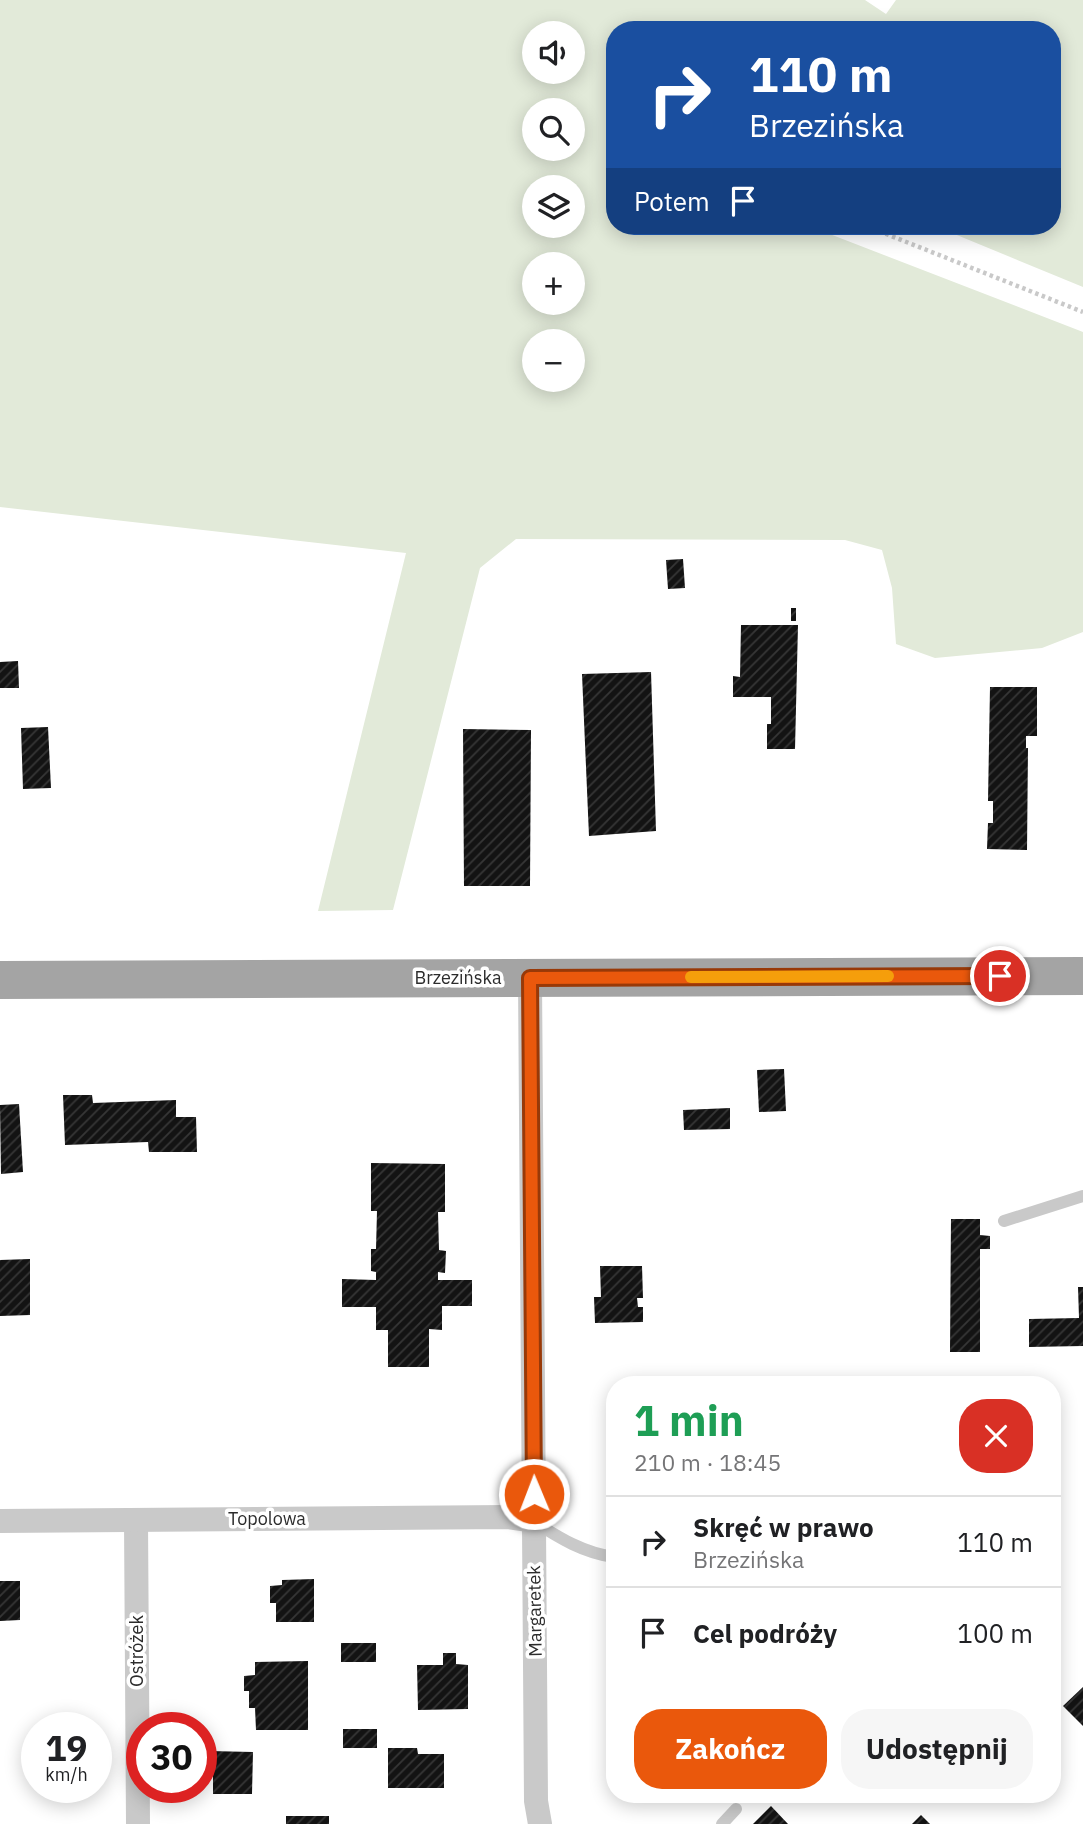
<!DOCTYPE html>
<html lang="pl">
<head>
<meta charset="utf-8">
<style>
  body { margin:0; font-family:"IBM Plex Sans",sans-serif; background:#f6f6f6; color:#202124; height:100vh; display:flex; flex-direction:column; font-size:26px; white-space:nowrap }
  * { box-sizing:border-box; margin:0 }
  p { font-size:23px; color:#757577 }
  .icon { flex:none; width:38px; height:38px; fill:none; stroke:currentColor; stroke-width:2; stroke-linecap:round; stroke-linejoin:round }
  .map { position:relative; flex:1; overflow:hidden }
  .details { position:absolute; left:606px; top:1376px; width:455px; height:427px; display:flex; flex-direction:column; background:#fff; border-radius:28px; box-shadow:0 4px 18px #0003 }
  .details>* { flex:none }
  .guide { position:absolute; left:606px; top:21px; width:455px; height:214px; border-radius:28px; box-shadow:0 4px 18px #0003; background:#1a4fa0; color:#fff; overflow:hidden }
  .tools { position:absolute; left:522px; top:21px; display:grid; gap:14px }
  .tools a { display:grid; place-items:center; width:63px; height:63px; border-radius:50%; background:#fff; box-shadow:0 4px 18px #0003; font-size:35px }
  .speed { position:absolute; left:21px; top:1712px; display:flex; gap:14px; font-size:35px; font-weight:700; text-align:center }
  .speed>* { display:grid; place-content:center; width:91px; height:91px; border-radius:50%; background:#fff; box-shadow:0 4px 18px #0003; line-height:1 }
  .speed small { font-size:18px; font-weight:400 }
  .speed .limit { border:10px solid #d22; background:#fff; color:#111 }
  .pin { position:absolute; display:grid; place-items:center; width:60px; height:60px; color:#fff; margin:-30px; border:4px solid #fff; border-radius:50%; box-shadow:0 2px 7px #0007 }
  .me { position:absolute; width:77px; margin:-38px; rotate:359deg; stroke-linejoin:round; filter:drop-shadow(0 0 5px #0008) }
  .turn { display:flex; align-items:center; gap:24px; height:147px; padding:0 28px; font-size:32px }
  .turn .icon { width:91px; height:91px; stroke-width:2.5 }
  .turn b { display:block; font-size:49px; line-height:60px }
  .then { display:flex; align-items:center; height:66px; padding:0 28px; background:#0003; gap:14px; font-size:26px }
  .round { display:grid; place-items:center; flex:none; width:74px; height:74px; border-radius:28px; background:#f6f6f6 }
  .head { display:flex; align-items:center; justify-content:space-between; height:119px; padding:0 28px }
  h1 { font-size:42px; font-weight:800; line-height:52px; color:#1e9e55 }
  .cta { display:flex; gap:14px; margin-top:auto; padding:14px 28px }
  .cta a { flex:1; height:80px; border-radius:28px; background:#ea580c; color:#fff; font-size:28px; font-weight:800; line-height:80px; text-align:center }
  .cta a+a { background:#f6f6f6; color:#202124 }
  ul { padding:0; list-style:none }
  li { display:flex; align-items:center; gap:21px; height:91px; padding:0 28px; border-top:2px solid #e0e0e0 }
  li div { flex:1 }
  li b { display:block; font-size:26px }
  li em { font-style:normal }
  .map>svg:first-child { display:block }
</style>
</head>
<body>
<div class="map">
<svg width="1083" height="1824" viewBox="0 0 1083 1824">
  <defs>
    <pattern id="building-hatch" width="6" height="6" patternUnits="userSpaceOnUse" patternTransform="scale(1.75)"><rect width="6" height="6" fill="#131313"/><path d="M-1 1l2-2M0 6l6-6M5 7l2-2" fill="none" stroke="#363636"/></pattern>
  </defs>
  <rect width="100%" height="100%" fill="#fff"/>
  <path fill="#e2ead9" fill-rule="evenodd" d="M0,0h865l21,14 10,-14h187v287l-148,-61h117v-196h-438v196h195l274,106v300l-41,16 -107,10 -39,-14 -4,-56 -10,-38 -37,-10 -329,-1 -36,29 -87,342 -75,1 88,-358 -406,-46zM572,33v39h-38v-39zM534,110h38v39h-38zM534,187h38v39h-38zM572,264v39h-38v-39zM572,341v39h-38v-39z"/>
  <g fill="url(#building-hatch)">
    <path d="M683,559l2,29 -17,1 -2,-29z"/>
    <rect x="791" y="608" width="5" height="13"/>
    <path d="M741,625h57l-3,124h-28v-25h4v-27h-38v-21l7,1z"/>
    <path d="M18,661l1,27h-19v-26z"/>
    <path d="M651,672l5,159 -67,5 -7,-162z"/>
    <path d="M990,687h47v49h-11v12h2l-1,102 -40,-1 1,-26h5v-22h-5z"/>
    <path d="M48,727l3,61 -28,1 -2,-61z"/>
    <path d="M463,729l68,1 -1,156h-66z"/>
    <path d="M784,1069l2,42 -27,1 -2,-42z"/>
    <path d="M63,1095h29l1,8 83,-3v17h20l1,35h-48l-1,-10 -83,3z"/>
    <path d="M19,1104l4,68 -22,2 -1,-69z"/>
    <path d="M730,1108v21l-46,1 -1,-20z"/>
    <path d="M371,1163l74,1v48h-7l1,38 7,1 -1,22 -7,-1v8h34v26h-30v24l-13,-1v38h-41v-37h-12v-23h-34v-28l34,1v-8l-5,-1v-22h5l1,-38h-6z"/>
    <path d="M951,1219h29v16l10,1v13h-10v103h-30z"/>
    <path d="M30,1259v56l-30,1v-56z"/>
    <path d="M600,1266h42l1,32h-6l1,9h5v15l-48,1 -1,-26h7z"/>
    <path d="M1078,1287h5v59l-54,1v-28l50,-1z"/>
    <rect x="768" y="1379" width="48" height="5"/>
    <path d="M314,1579v43h-38v-19h-6v-17l12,-1v-5z"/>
    <path d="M0,1581h20v39l-20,1z"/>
    <rect x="341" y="1643" width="35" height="19"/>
    <path d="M443,1653h13v11l12,1v44l-50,1 -1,-45h26z"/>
    <path d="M308,1661v69h-52l-1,-22h-6v-17h-5v-15l11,-1v-13z"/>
    <path d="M1083,1687v39l-20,-20z"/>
    <rect x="343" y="1729" width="34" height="19"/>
    <path d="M388,1748h29l1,6h26v34h-56z"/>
    <path d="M209,1751l44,1 -1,42h-39v-19h-5z"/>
    <path d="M771,1806l17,18h-35z"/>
    <path d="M921,1815l9,9h-18z"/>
    <rect x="286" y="1816" width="43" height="8"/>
  </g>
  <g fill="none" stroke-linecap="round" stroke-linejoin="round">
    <path stroke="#c9c9c9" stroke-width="4.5" stroke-dasharray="3.5 3.5" stroke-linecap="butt" d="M866,226l217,86"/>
    <g stroke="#c9c9c9" stroke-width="12">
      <path d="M1004,1221l79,-25"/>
      <path d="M535,1522c24,16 49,31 79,35"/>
      <path d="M722,1824l14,-15"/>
    </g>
    <g stroke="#c9c9c9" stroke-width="24">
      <path d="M530,978l6,823 4,23"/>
      <path d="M136,1520l2,304"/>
      <path d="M0,1521l507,-4 27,4"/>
    </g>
    <path stroke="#a4a4a4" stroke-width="38" d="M0,980l1083,-4"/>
  </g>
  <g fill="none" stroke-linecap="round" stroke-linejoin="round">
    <defs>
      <path id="route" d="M534,1494l-4,-516 470,-2"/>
    </defs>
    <use href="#route" stroke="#983908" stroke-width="18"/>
    <use href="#route" stroke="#ea580c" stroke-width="12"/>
    <path stroke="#f59e0b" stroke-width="12" d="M691,977l197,-1"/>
  </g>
  <g text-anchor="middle" stroke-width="7" stroke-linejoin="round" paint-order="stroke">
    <g font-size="18" fill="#2c2c2c" stroke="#fff">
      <text x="458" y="984">Brzezińska</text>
      <text x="267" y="1525">Topolowa</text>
      <text transform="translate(535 1611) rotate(-91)" y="6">Margaretek</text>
      <text transform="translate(137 1651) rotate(-90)" y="6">Ostróżek</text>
    </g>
  </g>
</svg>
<div class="tools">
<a><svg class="icon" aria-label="sound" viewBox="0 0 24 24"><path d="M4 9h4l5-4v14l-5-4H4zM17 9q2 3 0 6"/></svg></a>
<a><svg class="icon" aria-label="search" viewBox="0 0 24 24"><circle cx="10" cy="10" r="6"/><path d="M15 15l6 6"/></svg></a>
<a><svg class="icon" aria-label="layers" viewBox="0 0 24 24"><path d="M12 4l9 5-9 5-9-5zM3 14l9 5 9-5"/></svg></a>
<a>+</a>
<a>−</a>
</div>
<div class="speed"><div>19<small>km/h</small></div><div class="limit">30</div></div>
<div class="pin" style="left:1000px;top:976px;background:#d93025"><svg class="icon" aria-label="arrive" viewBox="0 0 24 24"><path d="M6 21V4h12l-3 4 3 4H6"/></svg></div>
<svg class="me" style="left:534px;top:1494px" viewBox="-20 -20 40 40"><circle r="17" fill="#ea580c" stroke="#fff" stroke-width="3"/><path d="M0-11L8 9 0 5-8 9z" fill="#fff"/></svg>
<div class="guide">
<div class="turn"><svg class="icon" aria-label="right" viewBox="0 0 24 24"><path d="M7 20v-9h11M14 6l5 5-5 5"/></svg><div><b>110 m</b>Brzezińska</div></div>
<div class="then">Potem<svg class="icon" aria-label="arrive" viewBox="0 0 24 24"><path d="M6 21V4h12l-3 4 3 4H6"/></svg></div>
</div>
<section class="details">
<div class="head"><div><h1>1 min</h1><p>210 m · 18:45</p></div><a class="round" style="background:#d93025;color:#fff"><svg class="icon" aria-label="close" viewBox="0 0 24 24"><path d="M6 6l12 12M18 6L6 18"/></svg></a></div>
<ul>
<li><svg class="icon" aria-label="right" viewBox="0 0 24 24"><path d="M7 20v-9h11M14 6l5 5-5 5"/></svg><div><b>Skręć w prawo</b><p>Brzezińska</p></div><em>110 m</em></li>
<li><svg class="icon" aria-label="arrive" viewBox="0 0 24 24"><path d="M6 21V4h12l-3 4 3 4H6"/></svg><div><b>Cel podróży</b></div><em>100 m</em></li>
</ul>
<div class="cta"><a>Zakończ</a><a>Udostępnij</a></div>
</section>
</div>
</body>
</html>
